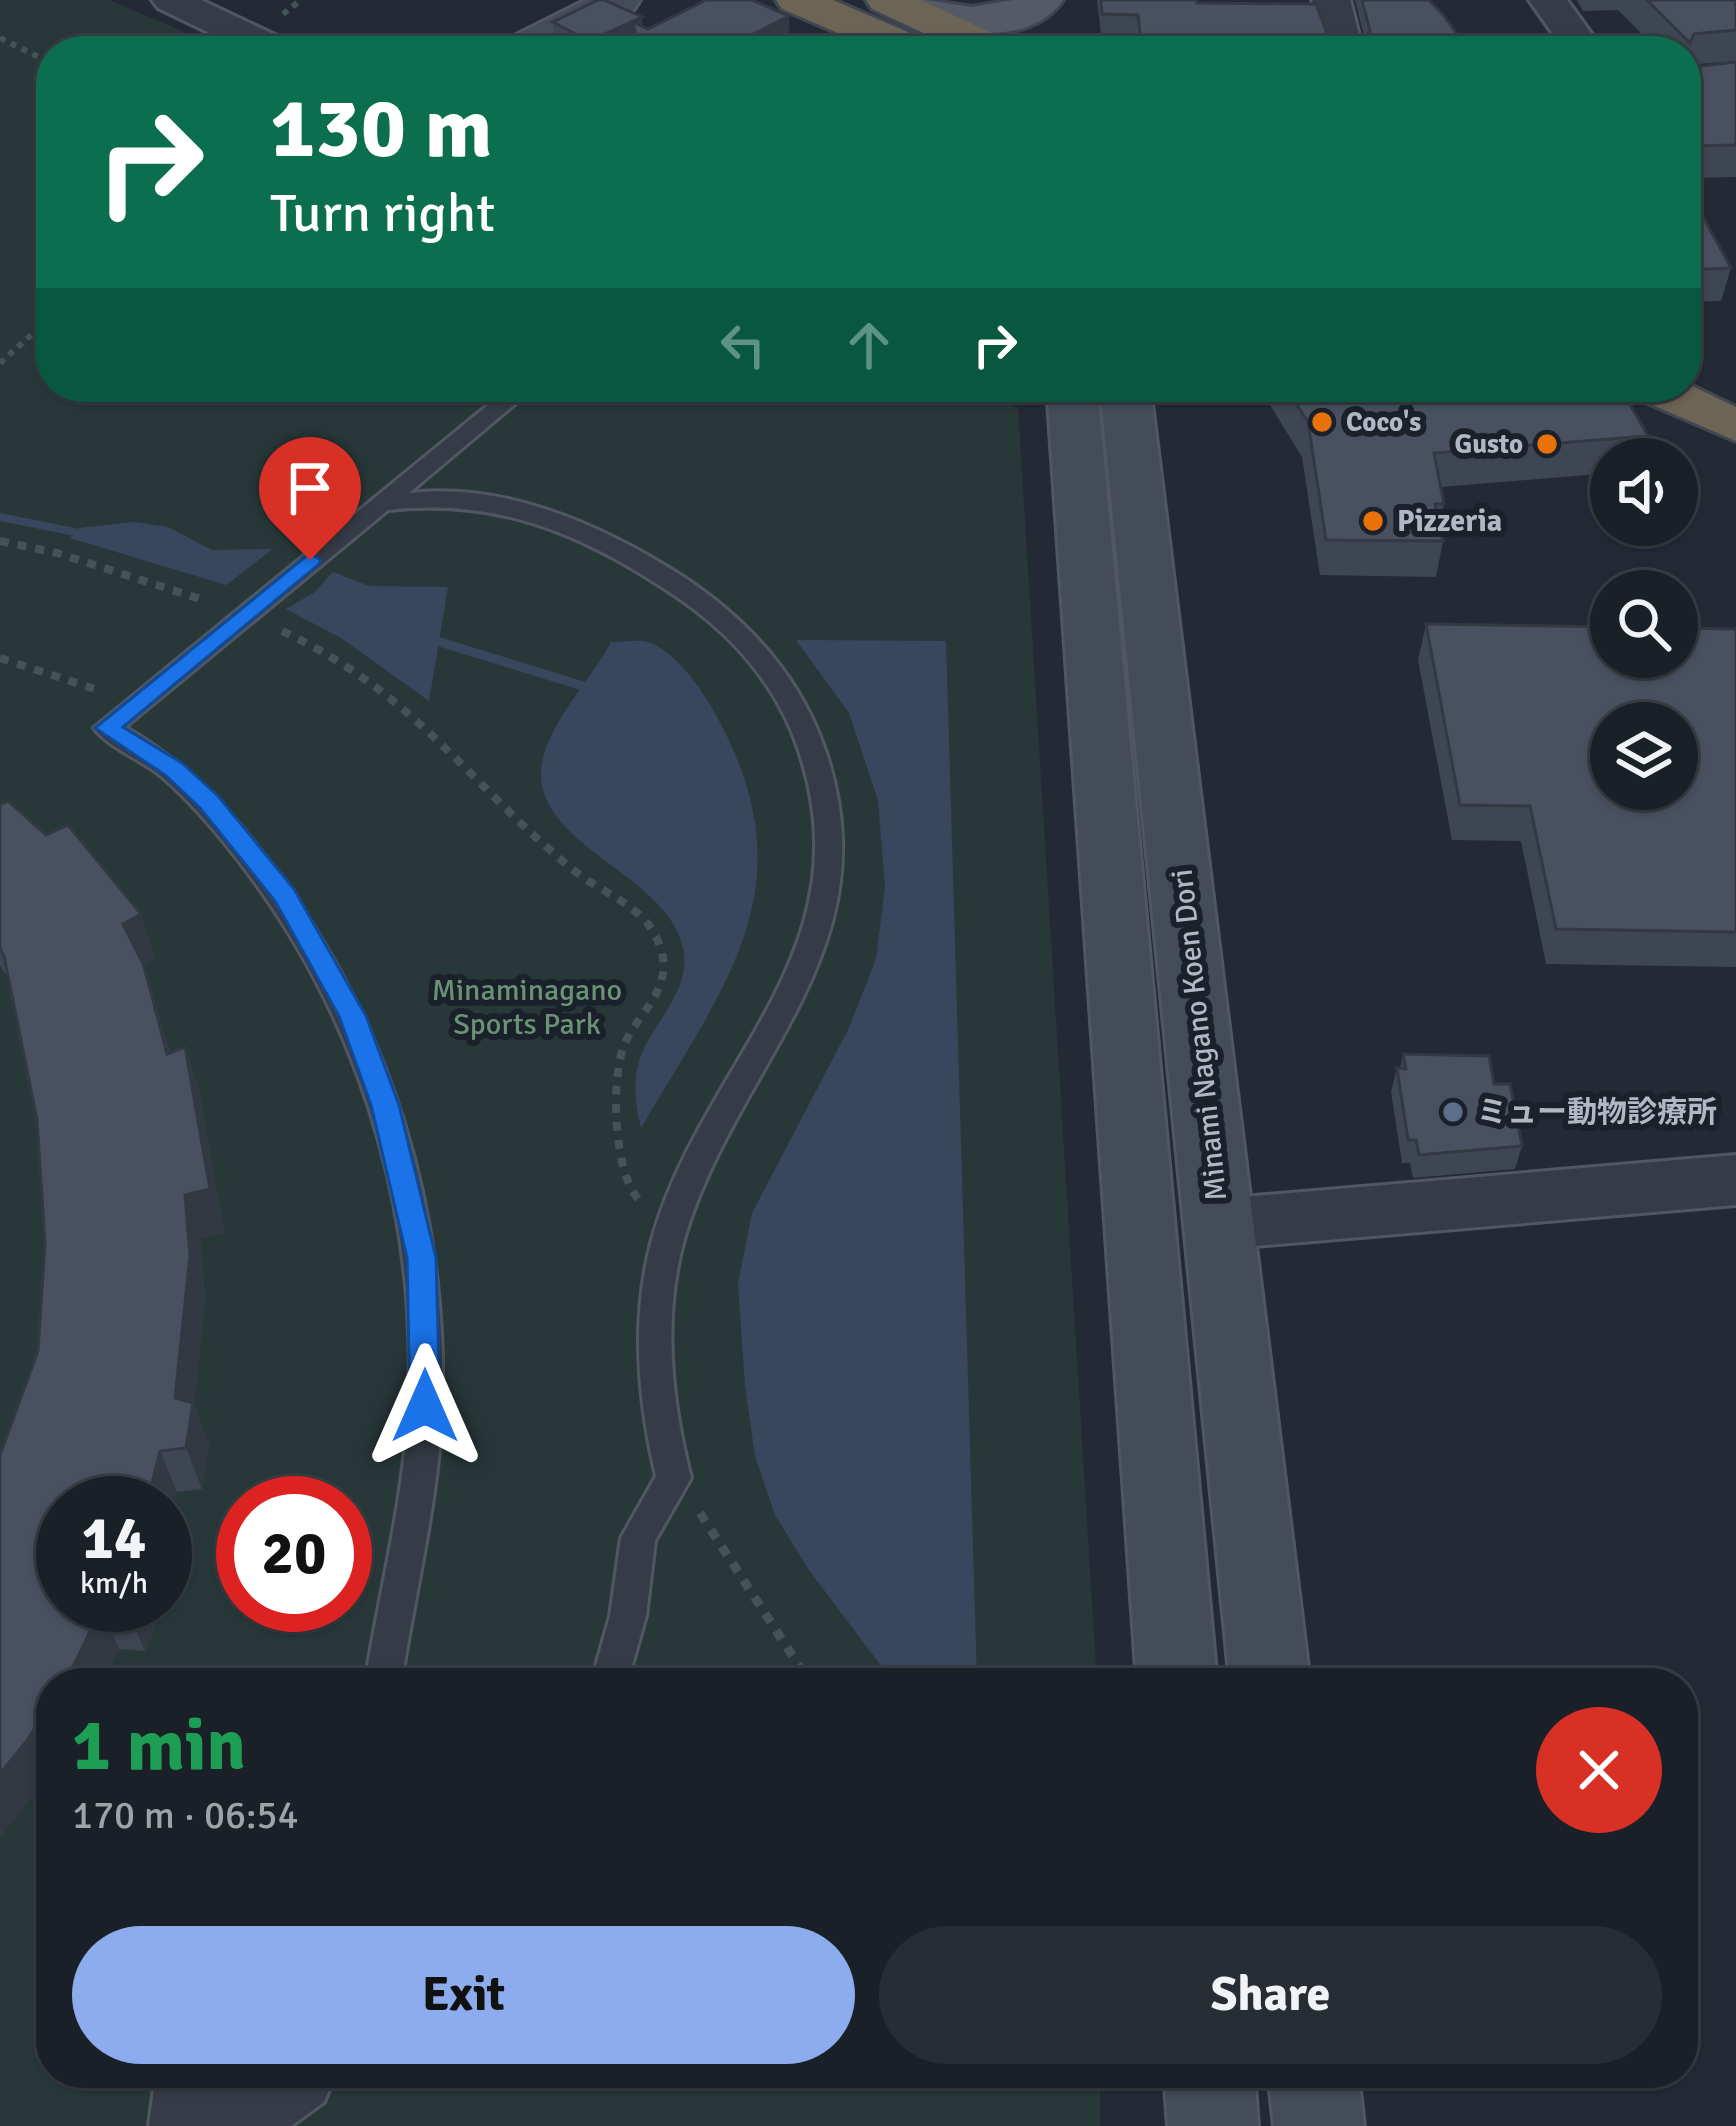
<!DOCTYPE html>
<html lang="en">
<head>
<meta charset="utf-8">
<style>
  body { margin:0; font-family:Signika,"Noto Sans JP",sans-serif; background:#272d34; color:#f1f3f6; height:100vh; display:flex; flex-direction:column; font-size:45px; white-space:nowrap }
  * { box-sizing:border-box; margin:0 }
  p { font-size:39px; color:#9fa3a8 }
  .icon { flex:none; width:66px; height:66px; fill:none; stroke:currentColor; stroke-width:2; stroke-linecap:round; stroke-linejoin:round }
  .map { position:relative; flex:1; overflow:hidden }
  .panel { position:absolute; left:36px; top:1668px; width:1662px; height:420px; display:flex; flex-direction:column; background:#1a2028; border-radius:48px; box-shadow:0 3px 9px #0004,0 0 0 3px #383e45 }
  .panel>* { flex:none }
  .guide { position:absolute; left:36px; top:36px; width:1665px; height:366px; border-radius:48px; box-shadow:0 3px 9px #0004,0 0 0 3px #383e45; background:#0b6e4f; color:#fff; overflow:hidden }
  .buttons { position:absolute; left:1590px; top:438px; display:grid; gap:24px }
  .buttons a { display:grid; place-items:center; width:108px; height:108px; border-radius:50%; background:#1a2028; box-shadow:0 3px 9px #0004,0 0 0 3px #383e45; font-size:60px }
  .speed { position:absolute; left:36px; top:1476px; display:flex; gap:24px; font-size:60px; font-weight:700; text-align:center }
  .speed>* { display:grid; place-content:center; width:156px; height:156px; border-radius:50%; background:#1a2028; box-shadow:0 3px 9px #0004,0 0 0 3px #383e45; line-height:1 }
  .speed small { font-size:30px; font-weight:400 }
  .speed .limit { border:18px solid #d22; background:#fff; color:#111 }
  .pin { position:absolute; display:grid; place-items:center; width:102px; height:102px; color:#fff; margin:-123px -51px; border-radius:50% 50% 50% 0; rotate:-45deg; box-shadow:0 0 12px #0007 }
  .pin .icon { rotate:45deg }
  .me { position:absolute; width:132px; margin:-66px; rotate:0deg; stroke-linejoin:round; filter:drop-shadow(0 0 9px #0008) }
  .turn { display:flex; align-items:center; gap:42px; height:252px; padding:0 36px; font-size:54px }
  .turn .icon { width:156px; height:156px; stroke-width:2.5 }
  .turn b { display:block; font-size:84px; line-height:102px }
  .lanes { display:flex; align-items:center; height:114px; padding:0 36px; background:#0003; justify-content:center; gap:60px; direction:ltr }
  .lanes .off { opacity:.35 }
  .round { display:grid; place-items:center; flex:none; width:126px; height:126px; border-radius:63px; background:#272d34 }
  .overview { display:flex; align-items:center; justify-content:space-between; height:204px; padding:0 36px }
  h1 { font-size:72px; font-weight:800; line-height:90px; color:#1e9e55 }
  .button { display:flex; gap:24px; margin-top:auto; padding:24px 36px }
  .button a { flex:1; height:138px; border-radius:72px; background:#8caced; color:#111; font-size:48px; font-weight:800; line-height:138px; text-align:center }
  .button a+a { background:#272d34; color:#f1f3f6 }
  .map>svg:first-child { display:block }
</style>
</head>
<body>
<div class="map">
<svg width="1736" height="2126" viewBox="0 0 1736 2126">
  <rect width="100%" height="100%" fill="#232a36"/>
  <path fill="#283839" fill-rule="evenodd" d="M0,0h109l120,51h-178v336h920l47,21 79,1275h-1046v390h1049v53h-1100zM63,1503h102v102h-102zM243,1503h102v102h-102z"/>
  <g fill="#39475e">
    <path d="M134,522l34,5 44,23 61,-1 -47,36 -156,-47 9,-10z"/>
    <path d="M333,572l36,14 79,1 -19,114 -88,-63 -55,-29 29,-17z"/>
    <path d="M796,640l150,1 31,1042h-83l-85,-113 -34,-55 -20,-59 -10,-71 -7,-101 14,-71 97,-185 27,-69 9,-72 -7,-87 -29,-87z"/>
    <path d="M611,642c11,0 26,-3 37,0 28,9 55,49 68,73 94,170 11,266 -75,413 -5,-21 -8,-41 -3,-63 10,-40 55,-72 45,-117 -17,-82 -177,-107 -135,-205 15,-36 44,-66 63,-101z"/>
  </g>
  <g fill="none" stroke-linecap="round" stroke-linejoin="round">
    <g fill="#39475e" fill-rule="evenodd">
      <path d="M0,513l75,15 7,4 -7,4 -75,-15z"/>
      <path d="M439,637l153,47 2,3 -7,5 -153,-47 -2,-3 2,-3z"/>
    </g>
    <defs>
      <path id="lane" d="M510,387h25l-126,106c97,-11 193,32 273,83 64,42 116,98 142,171 71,201 -85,313 -139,489 -23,79 -14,164 6,242l-36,63 -9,75 -19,67h-36l19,-67 11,-78 35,-62c-18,-76 -25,-156 -5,-233 48,-180 218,-288 147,-495 -23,-67 -71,-119 -130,-157 -89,-59 -172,-93 -280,-81l-263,217c62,36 108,85 150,143 116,156 172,340 167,535 -3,93 -27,186 -41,278h-36c13,-81 33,-160 41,-242 19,-204 -38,-409 -161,-572 -25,-33 -53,-67 -85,-94 -20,-16 -51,-27 -66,-47z"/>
      <g id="street">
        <path d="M152,0h49l91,43 5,8h-50l-89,-43z"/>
        <path d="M1312,0h38l13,51h-38z"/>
        <path d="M1529,0h38l37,51h-39z"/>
        <path d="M1736,1155v50l-516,44 -22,-7 -10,-18 10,-18 22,-7z"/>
        <path d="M156,2073h180l-12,29 -33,24h-142z"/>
      </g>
      <g id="secondary">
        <path d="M586,0h54l-6,9 -84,42h-54l6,-9z"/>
        <path d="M1047,387h50l120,1296h-80z"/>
        <path d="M1100,387h50l160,1296h-80z"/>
        <path d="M1164,2073h90l4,53h-90z"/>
        <path d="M1268,2073h90l6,53h-90z"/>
      </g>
      <path id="primary" d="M882,0h44l46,7 41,-7h50c-37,54 -128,29 -179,14l-6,-9z"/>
      <g id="highway">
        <path d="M776,0h57l98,42 6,9h-57l-98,-42z"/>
        <path d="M866,0h55l90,42 6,9h-55l-90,-42z"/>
        <path d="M1686,383l50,24v34l-100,-43 -7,-11h57z"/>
      </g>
    </defs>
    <use href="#lane" stroke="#515762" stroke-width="6"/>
    <use href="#street" stroke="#515762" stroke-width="6"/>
    <use href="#secondary" stroke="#515762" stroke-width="6"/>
    <use href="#primary" stroke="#3f4550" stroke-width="6"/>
    <use href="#highway" stroke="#414752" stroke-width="6"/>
    <g stroke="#445357" stroke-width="6" stroke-dasharray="6 6" stroke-linecap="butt">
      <path d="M283,14l18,-14"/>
      <path d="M0,38l51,25"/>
      <path d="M0,363l51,-46"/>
    </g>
    <g stroke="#445357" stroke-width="8" stroke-dasharray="9 9" stroke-linecap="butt">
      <path d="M0,541l57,12 150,48"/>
      <path d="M282,631c133,62 183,149 289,237 34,29 79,37 91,85 9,38 -23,59 -37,90 -15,34 -12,134 16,159"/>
      <path d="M0,658l101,33"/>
    </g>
    <path stroke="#445357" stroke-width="9" stroke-dasharray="10 10" stroke-linecap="butt" d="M700,1513l110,170"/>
    <use href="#lane" fill="#363c47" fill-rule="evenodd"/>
    <use href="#street" fill="#363c47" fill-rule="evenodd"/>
    <use href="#secondary" fill="#444b59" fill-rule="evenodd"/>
    <use href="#primary" fill="#545b67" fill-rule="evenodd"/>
    <use href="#highway" fill="#6c6454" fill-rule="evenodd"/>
  </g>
  <g fill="#3f4653">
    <path d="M1097,0h100v3l131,33h36l-9,-36h74l40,51h-331l-2,-17h-35z"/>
    <path d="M1577,0h159v61l-50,4v-14h-27l-41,-41 -35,1z"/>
    <path d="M642,17v9l6,3 142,17 -10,5h-224l-3,-29z"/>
    <path d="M1736,62v115l-46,1 7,13 -2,10 36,67 -10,33 -35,1v-234z"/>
    <path d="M1259,387h197l6,7 186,42 -6,23h-31v14l-170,14 3,17 -4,20 3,17 -7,36 -116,-2 -18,-118z"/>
    <path d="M1426,624l310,5v338l-190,-3 -25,-123 -69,-1 -34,-180z"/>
    <path d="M0,805l155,153 -11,7 26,88 15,-6 14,44 25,141 -24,7 5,60 -11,106 15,40 -7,44 -25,3 -12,46v-35l-102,102h101l-19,46 -26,-2 -73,131 -8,-429 7,-108 -8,-123 -28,-140 -9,-15z"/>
    <path d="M1403,1054l91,30 28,62 -7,23 -102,9 -3,-15h-8l-11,-71 6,-24h3z"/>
  </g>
  <g fill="#333943">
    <path d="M789,16l1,30 -10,5h-60z"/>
    <path d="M642,17l2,31 -8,-13 -3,-13 2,22 -10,-4 1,11h-36l-1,-10z"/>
    <path d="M141,914l14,44 -18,11 -14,-45z"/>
    <path d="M144,966l14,44 23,88 -14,-44z"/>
    <path d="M185,1047l14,44 25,141 -24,7 5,60 -11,106 15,40 -7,44 -16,-41 -11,-50z"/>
    <path d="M160,1451l17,41 -12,46v-35h-18z"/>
    <path d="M130,1605h34l-19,46 -18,-40z"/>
    <path d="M101,1609l18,40 -16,34h-38z"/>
    <path d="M51,1704v69l-51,65v-64z"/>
  </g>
  <g fill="#495160" stroke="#333943" stroke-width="3" fill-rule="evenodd">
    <path d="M598,0h6l38,17 -53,24 -36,-19z"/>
    <path d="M706,0h46l37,16 -69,35h-80l-1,-4 -14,-7 11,-5 -3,-13 15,7z"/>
    <path d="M1101,0h96v3l119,1 12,32h38l4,-5 -8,-31h67l15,16 25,35h-327l-4,-36 -36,-1z"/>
    <path d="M1647,0h89v30l-42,4 -4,9z"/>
    <path d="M1736,62v83l-50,1v-78z"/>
    <path d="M1686,172l11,19h-8l42,77 -45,2z"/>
    <path d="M1285,387h171l6,7 70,-7h88l28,49 -214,17 10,51h-9l8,37 -117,-1 -18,-118z"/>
    <path d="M1426,624l185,3v30h66v-29l59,1v303l-180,-3 -26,-123 -70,-1zM1611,723h66v66h-66z"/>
    <path d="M8,801l38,34 22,-10 73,89 -18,10 21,42 23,88 18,-7 25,142 -25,6 5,61 -15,142 18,5 -7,45 -26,3 -13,52h-84v102h67l-3,6 -26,-2 -34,70 -2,4h-14v21l-26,39 -25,31v-319l38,-104 7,-108 -8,-123 -33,-164 -4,-8v-143z"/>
    <path d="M1403,1054l86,2 5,28h16l12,62 -103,9 -3,-15h-8l-11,-72 9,1z"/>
  </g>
  <path fill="#1a73e8" stroke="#114b97" stroke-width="3" d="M310,553l11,7 -3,5 -195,162 59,36 36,33 76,93 72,127 33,89 37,153 4,148 -4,10 -11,3 -11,-3 -4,-10 -3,-148 -36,-153 -32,-89 -64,-115 -75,-93 -35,-33 -70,-47z"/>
  <g fill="#e8710a" stroke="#1b212b" stroke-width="4.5">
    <circle cx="1322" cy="422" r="12"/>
    <circle cx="1547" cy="444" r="12"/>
    <circle cx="1373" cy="521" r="12"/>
  </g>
  <circle fill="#5c6f8a" stroke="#1b212b" stroke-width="4.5" cx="1453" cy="1112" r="12"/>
  <g text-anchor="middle" stroke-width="12" stroke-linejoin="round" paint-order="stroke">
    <g font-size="27" font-weight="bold" fill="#b1b7c3" stroke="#1b212b" text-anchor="start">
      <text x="1346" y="431">Coco's</text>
      <text x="1523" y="453" text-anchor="end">Gusto</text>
    </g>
    <g font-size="30" font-weight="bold" fill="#b1b7c3" stroke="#1b212b" text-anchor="start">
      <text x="1397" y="531">Pizzeria</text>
      <text x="1477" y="1122">ミュー動物診療所</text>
    </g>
    <g font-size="30" fill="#6a9275" stroke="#1b212b">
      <text x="527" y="1000">Minaminagano<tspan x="527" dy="34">Sports Park</tspan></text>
    </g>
    <g font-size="30" fill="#b1b7c3" stroke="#1b212b">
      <text transform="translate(1199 1035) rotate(-96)" y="10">Minami Nagano Koen Dori</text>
    </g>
  </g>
</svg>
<div class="buttons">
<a><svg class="icon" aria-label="sound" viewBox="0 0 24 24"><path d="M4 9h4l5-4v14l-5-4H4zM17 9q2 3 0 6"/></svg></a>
<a><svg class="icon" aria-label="search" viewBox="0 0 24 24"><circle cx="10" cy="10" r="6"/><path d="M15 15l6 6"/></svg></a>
<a><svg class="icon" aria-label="layers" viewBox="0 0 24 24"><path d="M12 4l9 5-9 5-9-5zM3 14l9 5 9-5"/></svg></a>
</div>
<div class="speed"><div>14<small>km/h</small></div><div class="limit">20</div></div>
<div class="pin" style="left:310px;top:560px;background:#d93025"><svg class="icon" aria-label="arrive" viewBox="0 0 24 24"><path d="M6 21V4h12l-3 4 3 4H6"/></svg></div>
<svg class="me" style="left:425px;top:1406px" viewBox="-20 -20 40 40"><path d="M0-17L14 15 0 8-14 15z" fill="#1a73e8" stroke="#fff" stroke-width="4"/></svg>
<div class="guide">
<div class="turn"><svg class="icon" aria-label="right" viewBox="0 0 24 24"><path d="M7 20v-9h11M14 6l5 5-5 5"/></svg><div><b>130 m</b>Turn right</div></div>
<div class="lanes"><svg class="icon off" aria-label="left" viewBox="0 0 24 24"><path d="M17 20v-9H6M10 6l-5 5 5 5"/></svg><svg class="icon off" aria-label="ahead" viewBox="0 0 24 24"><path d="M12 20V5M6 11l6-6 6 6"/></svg><svg class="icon" aria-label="right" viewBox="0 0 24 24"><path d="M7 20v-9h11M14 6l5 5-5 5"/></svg></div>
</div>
<section class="panel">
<div class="overview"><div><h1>1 min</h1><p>170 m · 06:54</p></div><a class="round" style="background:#d93025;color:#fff"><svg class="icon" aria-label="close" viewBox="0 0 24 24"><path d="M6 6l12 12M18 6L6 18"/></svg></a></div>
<div class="button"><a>Exit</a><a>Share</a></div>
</section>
</div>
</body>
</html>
